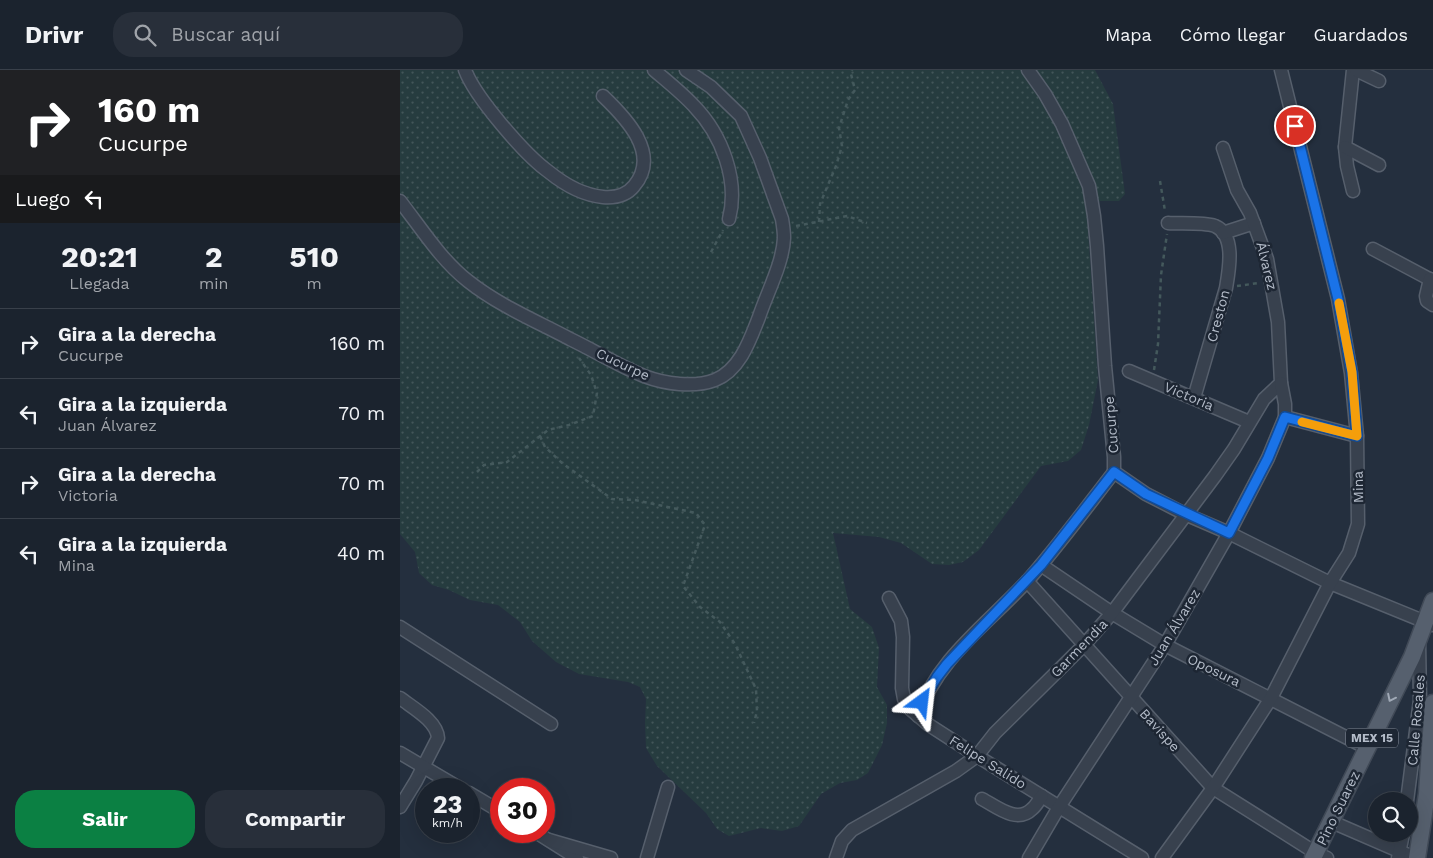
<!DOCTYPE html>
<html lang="es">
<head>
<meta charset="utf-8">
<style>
  body { margin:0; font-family:"Work Sans",sans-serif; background:#282f3a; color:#f1f3f6; height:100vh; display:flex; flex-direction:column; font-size:19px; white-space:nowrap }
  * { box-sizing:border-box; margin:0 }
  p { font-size:16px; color:#a0a4aa }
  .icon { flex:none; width:28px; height:28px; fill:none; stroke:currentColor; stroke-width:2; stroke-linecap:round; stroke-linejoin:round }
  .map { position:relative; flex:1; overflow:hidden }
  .drawer { display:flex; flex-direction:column; background:#1b232e; width:400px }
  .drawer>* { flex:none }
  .hud { background:#202124; color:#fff; overflow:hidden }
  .fabs { position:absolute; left:968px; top:722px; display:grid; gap:10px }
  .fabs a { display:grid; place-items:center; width:50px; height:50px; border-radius:50%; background:#1b232e; box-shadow:0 5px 20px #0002,0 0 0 1px #39404a; font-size:25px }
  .speed { position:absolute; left:15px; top:708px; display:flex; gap:10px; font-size:25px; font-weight:700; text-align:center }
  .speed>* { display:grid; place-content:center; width:65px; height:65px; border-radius:50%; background:#1b232e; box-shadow:0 5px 20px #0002,0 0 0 1px #39404a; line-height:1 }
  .speed small { font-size:12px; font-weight:400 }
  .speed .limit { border:8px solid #d22; background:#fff; color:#111 }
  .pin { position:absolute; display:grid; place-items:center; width:42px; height:42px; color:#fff; margin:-21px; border:2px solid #fff; border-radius:50%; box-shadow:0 1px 5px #0007 }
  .me { position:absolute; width:55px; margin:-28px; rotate:30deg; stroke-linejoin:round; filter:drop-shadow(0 0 4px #0008) }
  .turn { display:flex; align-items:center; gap:18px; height:105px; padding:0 15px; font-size:22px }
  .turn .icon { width:65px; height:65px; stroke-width:2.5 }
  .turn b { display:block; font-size:35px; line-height:42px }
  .then { display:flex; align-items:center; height:48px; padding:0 15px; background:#0003; gap:10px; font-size:19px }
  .eta { display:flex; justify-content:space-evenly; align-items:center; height:85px; text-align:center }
  .eta b { font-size:30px; font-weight:700; line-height:35px }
  .action { display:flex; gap:10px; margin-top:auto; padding:10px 15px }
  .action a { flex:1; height:58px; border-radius:20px; background:#0b8043; color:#fff; font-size:20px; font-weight:700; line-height:58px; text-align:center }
  .action a+a { background:#282f3a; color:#f1f3f6 }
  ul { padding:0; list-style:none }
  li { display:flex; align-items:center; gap:15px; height:70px; padding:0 15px; border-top:1px solid #39404a }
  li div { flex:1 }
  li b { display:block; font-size:19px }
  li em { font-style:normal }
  header { display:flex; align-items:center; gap:30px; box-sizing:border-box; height:70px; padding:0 25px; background:#1b232e; border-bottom:1px solid #39404a }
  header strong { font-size:24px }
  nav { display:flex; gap:28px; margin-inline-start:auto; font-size:18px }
  .search { width:350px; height:45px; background:#282f3a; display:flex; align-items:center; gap:12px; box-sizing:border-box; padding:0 18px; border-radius:20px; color:#a0a4aa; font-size:19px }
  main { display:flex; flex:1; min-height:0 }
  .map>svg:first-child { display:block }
</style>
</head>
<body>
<header>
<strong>Drivr</strong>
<div class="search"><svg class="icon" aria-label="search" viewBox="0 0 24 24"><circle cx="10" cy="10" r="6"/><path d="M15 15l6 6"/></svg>Buscar aquí</div>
<nav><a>Mapa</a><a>Cómo llegar</a><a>Guardados</a></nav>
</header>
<main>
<section class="drawer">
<div class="hud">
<div class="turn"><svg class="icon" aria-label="right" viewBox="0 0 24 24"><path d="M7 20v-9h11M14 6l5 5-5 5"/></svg><div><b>160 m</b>Cucurpe</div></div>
<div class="then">Luego<svg class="icon" aria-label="left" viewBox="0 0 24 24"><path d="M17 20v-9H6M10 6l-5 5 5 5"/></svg></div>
</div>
<div class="eta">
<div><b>20:21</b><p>Llegada</p></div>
<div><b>2</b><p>min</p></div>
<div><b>510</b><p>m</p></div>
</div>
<ul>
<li><svg class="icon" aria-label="right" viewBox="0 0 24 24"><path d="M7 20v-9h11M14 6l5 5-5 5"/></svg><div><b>Gira a la derecha</b><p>Cucurpe</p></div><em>160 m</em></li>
<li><svg class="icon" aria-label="left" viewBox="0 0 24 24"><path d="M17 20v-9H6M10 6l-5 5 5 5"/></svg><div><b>Gira a la izquierda</b><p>Juan Álvarez</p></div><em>70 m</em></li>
<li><svg class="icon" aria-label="right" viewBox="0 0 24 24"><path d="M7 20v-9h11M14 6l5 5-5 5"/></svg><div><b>Gira a la derecha</b><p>Victoria</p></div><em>70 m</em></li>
<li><svg class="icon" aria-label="left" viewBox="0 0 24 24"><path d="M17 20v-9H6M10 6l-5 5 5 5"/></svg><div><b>Gira a la izquierda</b><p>Mina</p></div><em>40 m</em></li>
</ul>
<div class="action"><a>Salir</a><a>Compartir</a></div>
</section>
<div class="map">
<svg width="1033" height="788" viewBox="0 0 1033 788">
  <defs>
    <pattern id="grass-dots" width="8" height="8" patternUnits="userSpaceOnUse" patternTransform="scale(1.25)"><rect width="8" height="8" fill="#263c3f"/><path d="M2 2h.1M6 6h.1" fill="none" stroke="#435659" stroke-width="1.8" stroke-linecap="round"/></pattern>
  </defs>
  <rect width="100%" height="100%" fill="#242f3e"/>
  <path fill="url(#grass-dots)" d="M0,0h695l18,34 12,90 -6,7h-19l-10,14 -2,15 10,150 -9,45 -8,25 -13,11 -27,5 -62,84 -16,12 -14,3 -17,-1 -31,-21 -22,-6 -46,-4 17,76 22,18 7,21 -2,39 10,18v18l-5,22 -14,28 -11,7 -17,3 -19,11 -22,32 -17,5 -21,-3 -32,8 -12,-7 -11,-16 -49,-47 -11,-18 -1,-25 1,-24 -6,-12 -12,-5 -49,-8 -23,-12 -24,-21 -12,-19 -22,-17 -28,-5 -21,-10 -17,-5 -13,-12 -4,-21 -15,-18z"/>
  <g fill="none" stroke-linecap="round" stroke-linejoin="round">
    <defs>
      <g id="minor">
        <path d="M65,0c10,27 60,85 84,102 16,13 34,23 54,25 12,1 23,-1 31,-11 27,-32 -8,-68 -31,-90"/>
        <path d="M254,0c14,12 28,23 40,36 28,29 45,74 35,113"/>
        <path d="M628,0l17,24 17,30 27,62 5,30 3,30 8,120 9,91v15"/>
        <path d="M953,0l-8,77 2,19 6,25"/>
        <path d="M956,0l23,11"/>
        <path d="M945,77l34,18"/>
        <path d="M0,131c21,27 41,59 68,80 30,24 68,40 102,58 25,12 49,27 74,37 21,8 50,12 71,4 25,-10 35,-40 44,-63 8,-24 24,-54 25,-79 0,-6 -1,-13 -2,-19l-22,-61 -19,-42 -30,-29 -25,-17"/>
        <path d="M768,153c12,1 35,-1 47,3 21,9 14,44 11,62l-32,110"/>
        <path d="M823,163l31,-10"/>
        <path d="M973,179l60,32"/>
        <path d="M1030,209l-4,17 1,5 6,4"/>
        <path d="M729,301l120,51"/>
        <path d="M885,347l72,19"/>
        <path d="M714,402l32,22 39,20 44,19 101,50 103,42"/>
        <path d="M641,495l71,48 53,32 202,103"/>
        <path d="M627,511l186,207 103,65 11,5"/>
        <path d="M489,528l12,23 2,16 -1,51 2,11 5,9 20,17 48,31 165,102"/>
        <path d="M0,557l151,97"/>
        <path d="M0,628c13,10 37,23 38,40l-22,43 -16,26"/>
        <path d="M518,646c18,-57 72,-94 111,-137 30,-34 57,-71 85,-107"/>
        <path d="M0,683l61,36"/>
        <path d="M69,723l32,19"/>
        <path d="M582,729c15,8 35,25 50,10 4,-3 7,-9 10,-13"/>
        <path d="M1007,731l13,-101 -1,-59"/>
        <path d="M932,752l83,36"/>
        <path d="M134,761l43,27"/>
        <path d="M149,770l62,18"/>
        <path d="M247,788l21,-71"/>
        <path d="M436,788l6,-17 10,-11 104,-59 21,-15 18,-23 89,-88 28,-32 103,-137 19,-27 30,-50 17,-16 -3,-61 -11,-63 -17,-46 -13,-23 -14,-42"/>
        <path d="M629,788l30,-51 106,-162 64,-112 39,-75 17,-41v-13l-4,-21"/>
        <path d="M762,788l51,-70 58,-90 59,-115 19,-30 9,-29 -1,-88 -6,-63 -13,-74 -57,-229"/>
        <path d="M998,788l5,-24"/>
      </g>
      <g id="major">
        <path d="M913,788l99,-201 21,-56"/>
        <path d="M1017,788l10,-64 6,-91"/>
      </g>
    </defs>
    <use href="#minor" stroke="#565f6c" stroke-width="15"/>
    <use href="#major" stroke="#414a57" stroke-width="19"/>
    <g stroke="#44595c" stroke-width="2.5" stroke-dasharray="4 4" stroke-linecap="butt">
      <path d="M760,111l5,30"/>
      <path d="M419,152l1,-18 16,-38 6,-20 -3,-18 9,-28 7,-10 -4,-16 1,-4"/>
      <path d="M396,156l51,-10 20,7"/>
      <path d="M311,182l12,-22"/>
      <path d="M837,216l22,-3"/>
      <path d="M754,300l4,-26 3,-69 6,-41"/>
      <path d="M140,366l5,11 17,16 50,36 23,1 61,13 9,12 -22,61 17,21 20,15 15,22 21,45 1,22 -3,12"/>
      <path d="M77,402l7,-7 23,-3 41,-32 21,-5 24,-9 4,-23 -6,-18 -12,-17"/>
    </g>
    <use href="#minor" stroke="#38414e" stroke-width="12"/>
    <use href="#major" stroke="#56606e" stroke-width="16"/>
  </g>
  <defs><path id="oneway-chevron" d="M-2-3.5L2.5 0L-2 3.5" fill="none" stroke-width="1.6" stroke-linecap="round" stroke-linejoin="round" transform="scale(1.25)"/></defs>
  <use stroke="#a1aab7" href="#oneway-chevron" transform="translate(991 628) rotate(116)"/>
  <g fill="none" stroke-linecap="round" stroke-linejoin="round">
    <defs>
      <path id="route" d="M522,632l15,-25 10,-13 94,-99 73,-93 32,22 83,39 39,-75 17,-41 72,19 -5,-64 -14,-73 -43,-173"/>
    </defs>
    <use href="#route" stroke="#114b97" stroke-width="12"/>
    <use href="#route" stroke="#1a73e8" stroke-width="9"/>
    <path stroke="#f59e0b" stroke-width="9" d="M902,352l55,14 -5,-64 -13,-69"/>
  </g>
  <g text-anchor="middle" stroke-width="5" stroke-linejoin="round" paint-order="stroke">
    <rect fill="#1d2633" stroke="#878f9c" stroke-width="1" x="946" y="658.5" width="52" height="19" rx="4"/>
    <g font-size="12" font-weight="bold" fill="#b4bcc9">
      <text x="972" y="672">MEX 15</text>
    </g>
    <g font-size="14" fill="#b4bcc9" stroke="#1d2633">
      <text transform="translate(867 196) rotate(76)" y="5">Álvarez</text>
      <text transform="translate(818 246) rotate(-75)" y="5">Creston</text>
      <text transform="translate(223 294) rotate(25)" y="5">Cucurpe</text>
      <text transform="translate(789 326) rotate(23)" y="5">Victoria</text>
      <text transform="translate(711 355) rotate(-95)" y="5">Cucurpe</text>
      <text transform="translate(958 417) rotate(-91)" y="5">Mina</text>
      <text transform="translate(774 557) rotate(-59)" y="5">Juan Álvarez</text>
      <text transform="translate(679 578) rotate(-46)" y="5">Garmendia</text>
      <text transform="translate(814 600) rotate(26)" y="5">Oposura</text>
      <text transform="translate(1016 650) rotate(-85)" y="5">Calle Rosales</text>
      <text transform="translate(760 660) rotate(48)" y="5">Bavispe</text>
      <text transform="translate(588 692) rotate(32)" y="5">Felipe Salido</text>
      <text transform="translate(938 738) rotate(-64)" y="5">Pino Suarez</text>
    </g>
  </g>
</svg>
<div class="fabs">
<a><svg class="icon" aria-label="search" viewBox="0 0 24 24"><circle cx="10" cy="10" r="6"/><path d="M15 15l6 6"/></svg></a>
</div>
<div class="speed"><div>23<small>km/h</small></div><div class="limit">30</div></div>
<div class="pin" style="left:895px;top:56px;background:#d93025"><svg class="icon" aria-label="arrive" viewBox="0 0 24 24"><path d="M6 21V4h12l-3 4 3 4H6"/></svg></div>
<svg class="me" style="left:522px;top:632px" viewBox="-20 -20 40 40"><path d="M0-17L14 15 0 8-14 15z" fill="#1a73e8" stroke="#fff" stroke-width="4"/></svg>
</div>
</main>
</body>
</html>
